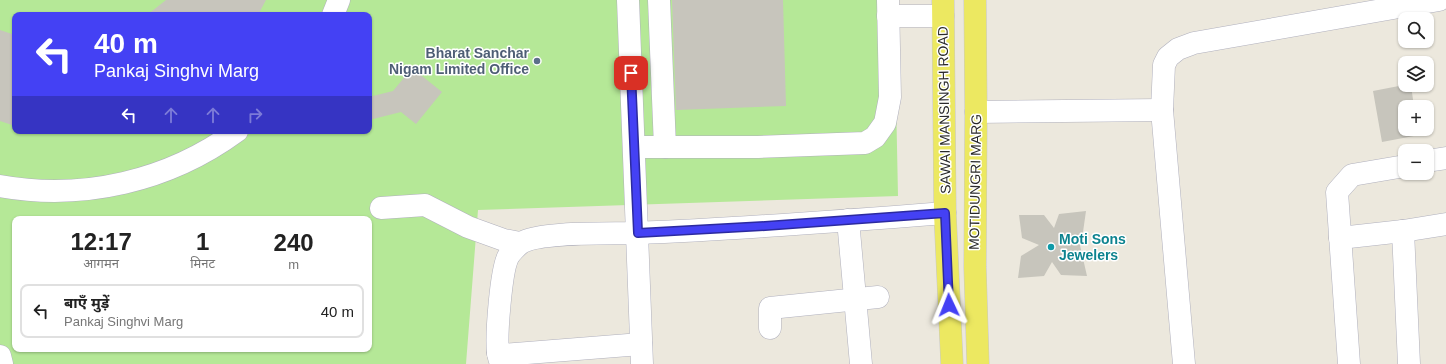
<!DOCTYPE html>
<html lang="hi">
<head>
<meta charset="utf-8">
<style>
  body { margin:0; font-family:Helvetica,"Noto Sans Devanagari",sans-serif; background:#f2f2f2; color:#222; height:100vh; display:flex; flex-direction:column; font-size:15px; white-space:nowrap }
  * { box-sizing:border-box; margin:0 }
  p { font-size:13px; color:#767676 }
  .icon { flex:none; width:22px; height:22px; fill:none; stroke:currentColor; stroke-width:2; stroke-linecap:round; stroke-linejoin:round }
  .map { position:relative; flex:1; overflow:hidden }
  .panel { position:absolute; left:12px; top:216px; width:360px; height:136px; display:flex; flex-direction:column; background:#fff; border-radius:8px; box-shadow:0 1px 3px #0004 }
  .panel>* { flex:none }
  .top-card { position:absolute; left:12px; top:12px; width:360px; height:122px; border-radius:8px; box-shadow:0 1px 3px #0004; background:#4441f4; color:#fff; overflow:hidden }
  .controls { position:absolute; left:1398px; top:12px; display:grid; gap:8px }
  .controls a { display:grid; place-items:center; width:36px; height:36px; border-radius:8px; background:#fff; box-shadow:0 1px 3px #0004; font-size:20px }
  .pin { position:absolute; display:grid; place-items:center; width:34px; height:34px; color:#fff; margin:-17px; border-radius:8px; box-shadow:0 2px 6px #0006 }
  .me { position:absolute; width:44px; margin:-22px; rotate:358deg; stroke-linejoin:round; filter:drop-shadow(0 0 3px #0008) }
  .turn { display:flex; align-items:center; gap:14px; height:84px; padding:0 16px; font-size:18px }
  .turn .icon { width:52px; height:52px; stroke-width:2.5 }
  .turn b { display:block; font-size:28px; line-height:34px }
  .lanes { display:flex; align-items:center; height:38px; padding:0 16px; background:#0003; justify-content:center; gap:20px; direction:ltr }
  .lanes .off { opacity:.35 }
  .eta { display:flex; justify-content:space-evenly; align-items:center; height:68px; text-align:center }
  .eta b { font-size:24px; font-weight:700; line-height:28px }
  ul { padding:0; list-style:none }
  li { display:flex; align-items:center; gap:12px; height:54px; margin:0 8px 6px; padding:0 8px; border:2px solid #e0e0e0; border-radius:8px }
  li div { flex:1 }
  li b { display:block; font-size:15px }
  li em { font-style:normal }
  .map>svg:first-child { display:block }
</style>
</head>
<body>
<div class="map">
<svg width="1446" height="364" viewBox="0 0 1446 364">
  <rect width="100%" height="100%" fill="#ece8dd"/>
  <path fill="#b5e897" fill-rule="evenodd" d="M0,0h894l4,196 -420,14 -12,154h-466zM15,15h354v116h-354zM15,219h354v130h-354z"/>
  <g fill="#c7c5bc">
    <path d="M166,0h100l-8,15h-111z"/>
    <path d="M672,0h111l3,106 -110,4z"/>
    <path d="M0,30l15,5v91l-15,-5z"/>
    <path d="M412,68l30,24 -26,32 -15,-12 -32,8v-23l24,-6z"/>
    <path d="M1404,85h7l3,22h-9v22h13l1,6 -37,7 -9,-51z"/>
    <path d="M1086,211l-4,28 -3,2 8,35 -26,-1 -9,-13 -8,14 -26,2 3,-22 18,-11 -17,-7 -3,-23h25l10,13 5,-14z"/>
  </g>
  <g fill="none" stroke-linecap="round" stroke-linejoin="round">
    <defs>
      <g id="minor">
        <path d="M628,0l14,364"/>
        <path d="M659,0l6,147"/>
        <path d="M333,15l6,-15"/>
        <path d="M888,16h55"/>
        <path d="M976,112l186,-2"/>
        <path d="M634,147h124l107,-4 10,-6 10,-14 5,-26 -2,-97"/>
        <path d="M1427,161l19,-3"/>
        <path d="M0,186c83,15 169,-5 237,-55"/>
        <path d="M381,208l44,-3 43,22 36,13 16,3"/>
        <path d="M848,220l13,144"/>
        <path d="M1403,231l6,133"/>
        <path d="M1340,238l63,-7 43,-7"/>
        <path d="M770,328v-20l108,-11"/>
        <path d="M498,353l4,2 139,-11"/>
        <path d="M0,356l2,8"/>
        <path d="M501,364c-1,-4 -3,-8 -3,-12 -2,-17 3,-81 10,-95 2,-4 9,-11 13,-14 19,-12 91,-9 116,-10 103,-4 206,-12 308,-20"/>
        <path d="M1184,364l-22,-254 2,-45 4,-8 10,-8 16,-6 245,-43"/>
        <path d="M1349,364l-12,-172 15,-17 53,-9"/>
      </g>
      <g id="major">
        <path d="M943,0l2,213 7,151"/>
        <path d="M975,0l1,112 -1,155 3,97"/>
      </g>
    </defs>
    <use href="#minor" stroke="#b0b0bd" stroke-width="23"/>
    <use href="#major" stroke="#c8c8c8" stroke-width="23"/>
    <use href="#minor" stroke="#fff" stroke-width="22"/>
    <use href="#major" stroke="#ece861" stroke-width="22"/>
  </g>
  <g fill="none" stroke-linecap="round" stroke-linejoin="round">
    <defs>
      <path id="route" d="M631,73l7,160 127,-7 180,-13 4,92"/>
    </defs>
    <use href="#route" stroke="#2c2a9f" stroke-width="10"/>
    <use href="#route" stroke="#4441f4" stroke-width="7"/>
  </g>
  <circle fill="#5c6f8a" stroke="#fff" stroke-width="1.5" cx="537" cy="61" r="4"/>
  <circle fill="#0f9aa8" stroke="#fff" stroke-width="1.5" cx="1051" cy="247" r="4"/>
  <g text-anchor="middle" stroke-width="3" stroke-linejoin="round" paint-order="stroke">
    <g font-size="14" font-weight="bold" fill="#4e5e75" stroke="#fff" text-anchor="end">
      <text x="529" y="58">Bharat Sanchar<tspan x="529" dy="16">Nigam Limited Office</tspan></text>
    </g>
    <g font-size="14" fill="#2a2a2a" stroke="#fff">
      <text transform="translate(944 110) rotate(-91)" y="5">SAWAI MANSINGH ROAD</text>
      <text transform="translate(975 182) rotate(-89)" y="5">MOTIDUNGRI MARG</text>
    </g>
    <g font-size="14" font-weight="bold" fill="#0d838f" stroke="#fff" text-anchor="start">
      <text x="1059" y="244">Moti Sons<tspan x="1059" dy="16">Jewelers</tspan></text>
    </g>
  </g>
</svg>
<div class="controls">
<a><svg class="icon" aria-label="search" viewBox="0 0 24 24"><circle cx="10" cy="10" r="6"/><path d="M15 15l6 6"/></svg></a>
<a><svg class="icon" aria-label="layers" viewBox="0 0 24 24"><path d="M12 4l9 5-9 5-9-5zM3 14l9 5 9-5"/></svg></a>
<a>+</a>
<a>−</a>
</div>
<div class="pin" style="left:631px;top:73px;background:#d93025"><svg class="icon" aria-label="arrive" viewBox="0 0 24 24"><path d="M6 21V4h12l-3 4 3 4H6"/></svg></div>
<svg class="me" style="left:949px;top:305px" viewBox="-20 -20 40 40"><path d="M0-17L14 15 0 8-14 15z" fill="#4441f4" stroke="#fff" stroke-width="4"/></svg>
<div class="top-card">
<div class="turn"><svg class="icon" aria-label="left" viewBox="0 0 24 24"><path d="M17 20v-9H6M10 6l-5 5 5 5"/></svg><div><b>40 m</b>Pankaj Singhvi Marg</div></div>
<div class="lanes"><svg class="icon" aria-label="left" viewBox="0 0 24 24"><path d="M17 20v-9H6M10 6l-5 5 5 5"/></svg><svg class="icon off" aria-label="ahead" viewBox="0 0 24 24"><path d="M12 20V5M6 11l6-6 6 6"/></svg><svg class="icon off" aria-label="ahead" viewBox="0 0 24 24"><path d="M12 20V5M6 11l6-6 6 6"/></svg><svg class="icon off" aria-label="right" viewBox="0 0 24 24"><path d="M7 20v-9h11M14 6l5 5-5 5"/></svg></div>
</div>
<section class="panel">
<div class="eta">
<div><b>12:17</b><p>आगमन</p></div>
<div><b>1</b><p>मिनट</p></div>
<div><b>240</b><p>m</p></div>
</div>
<ul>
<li><svg class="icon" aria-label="left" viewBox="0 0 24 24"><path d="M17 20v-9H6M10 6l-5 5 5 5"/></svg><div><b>बाएँ मुड़ें</b><p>Pankaj Singhvi Marg</p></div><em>40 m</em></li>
</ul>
</section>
</div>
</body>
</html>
